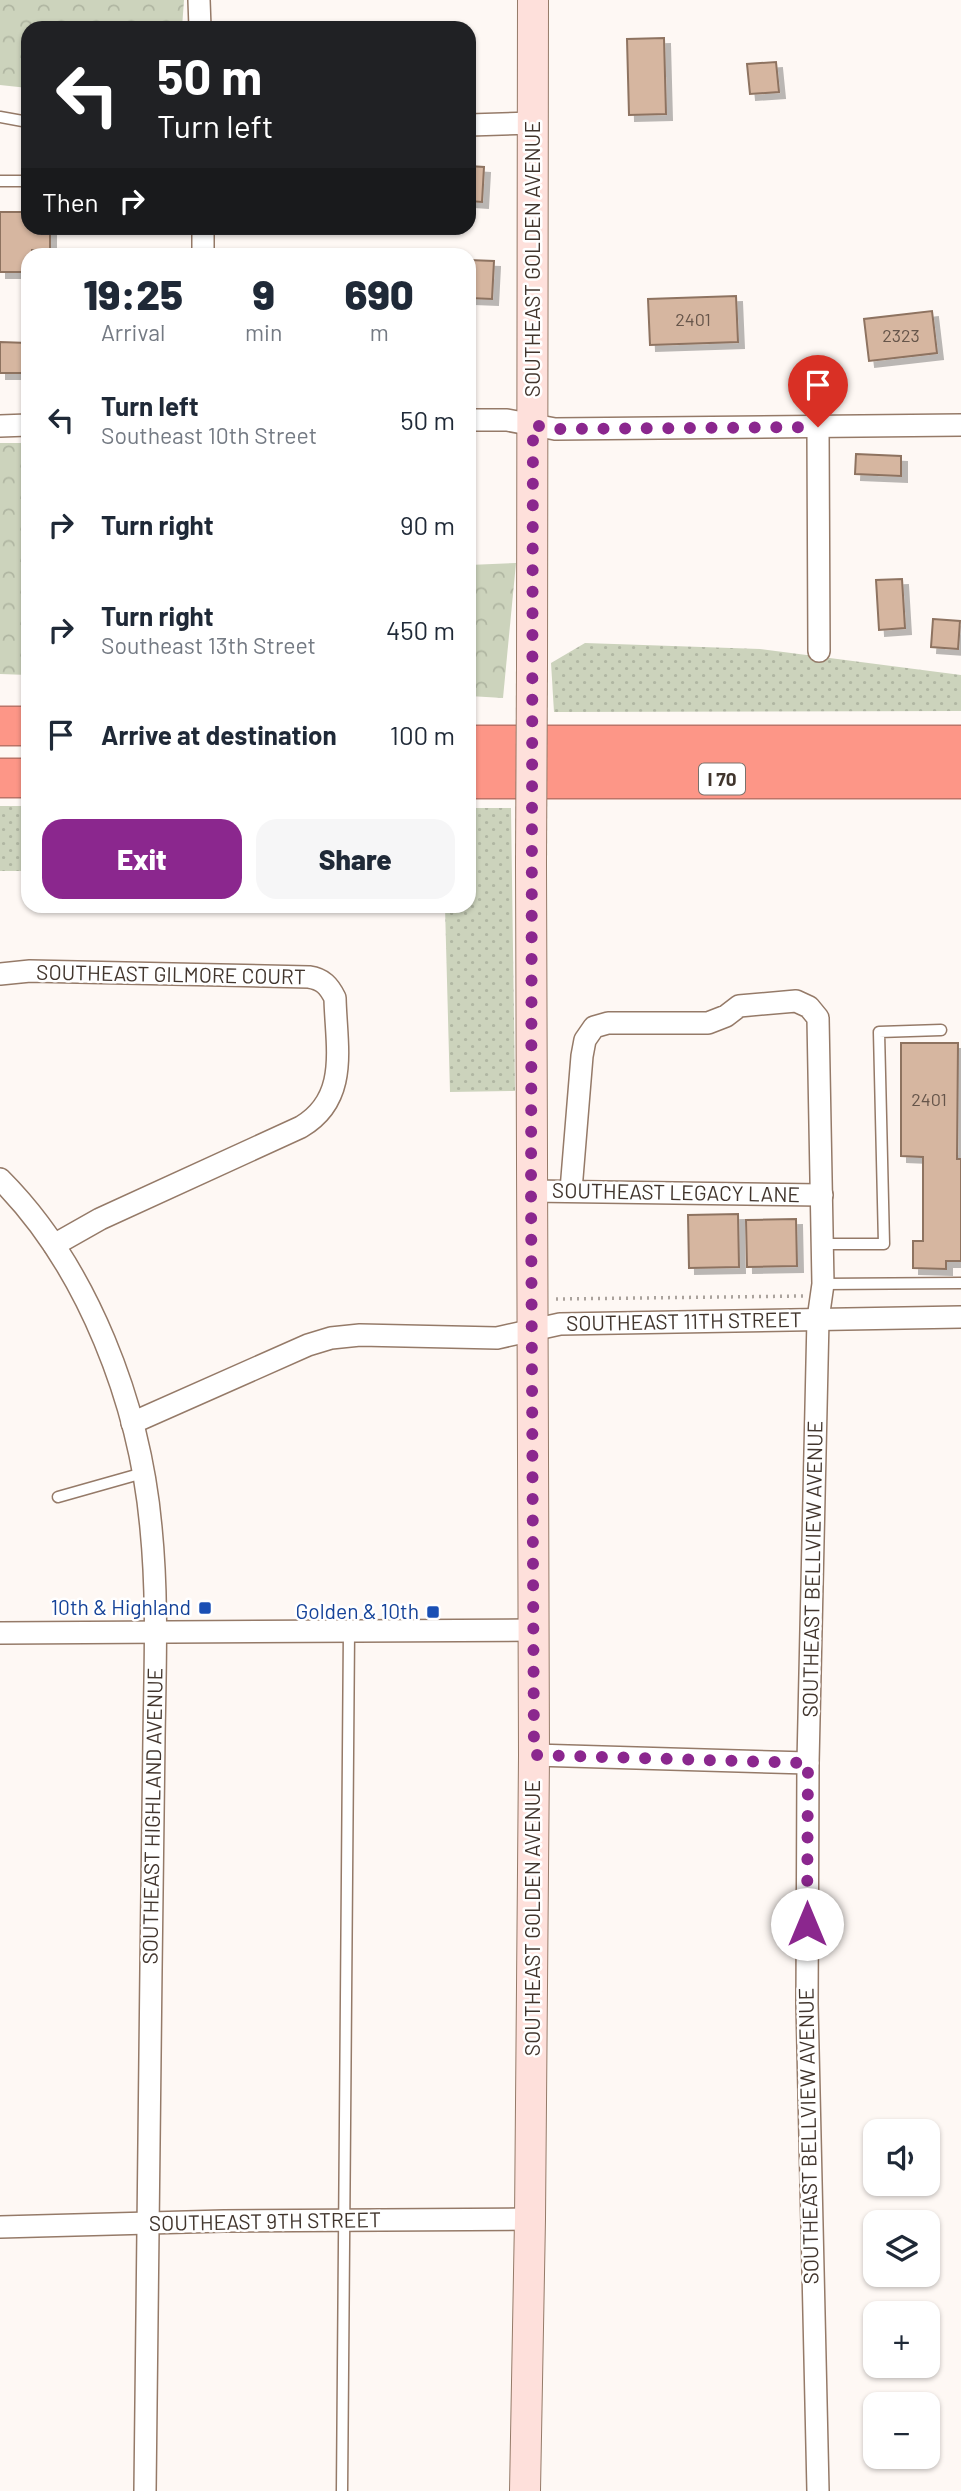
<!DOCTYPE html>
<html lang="en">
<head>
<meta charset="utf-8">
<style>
  body { margin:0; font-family:Barlow,sans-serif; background:#f6f6f7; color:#1f2937; height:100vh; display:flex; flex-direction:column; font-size:26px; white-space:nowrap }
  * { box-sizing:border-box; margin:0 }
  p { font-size:23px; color:#747a83 }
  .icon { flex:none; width:38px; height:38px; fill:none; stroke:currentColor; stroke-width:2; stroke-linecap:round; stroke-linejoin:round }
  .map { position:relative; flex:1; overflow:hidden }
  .details { position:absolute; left:21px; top:248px; width:455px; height:665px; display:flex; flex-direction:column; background:#fff; border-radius:21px; box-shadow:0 2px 5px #0004 }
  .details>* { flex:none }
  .guide { position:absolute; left:21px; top:21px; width:455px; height:214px; border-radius:21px; box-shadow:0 2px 5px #0004; background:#202124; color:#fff; overflow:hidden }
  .tools { position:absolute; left:863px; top:2119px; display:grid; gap:14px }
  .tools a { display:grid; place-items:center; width:77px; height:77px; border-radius:14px; background:#fff; box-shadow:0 2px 5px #0004; font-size:35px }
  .pin { position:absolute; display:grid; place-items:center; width:60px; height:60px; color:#fff; margin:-72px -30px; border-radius:50% 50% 50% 0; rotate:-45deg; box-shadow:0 0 7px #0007 }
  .pin .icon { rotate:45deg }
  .me { position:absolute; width:77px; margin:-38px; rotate:0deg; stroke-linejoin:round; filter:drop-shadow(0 0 5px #0008) }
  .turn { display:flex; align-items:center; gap:24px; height:147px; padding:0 21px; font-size:32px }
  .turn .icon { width:91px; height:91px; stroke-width:2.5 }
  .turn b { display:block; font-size:49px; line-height:60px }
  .then { display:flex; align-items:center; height:66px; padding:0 21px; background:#0003; gap:14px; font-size:26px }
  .eta { display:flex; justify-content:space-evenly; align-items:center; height:119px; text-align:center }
  .eta b { font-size:42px; font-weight:800; line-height:49px }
  .button { display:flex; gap:14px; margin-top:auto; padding:14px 21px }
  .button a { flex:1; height:80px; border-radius:21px; background:#8b278e; color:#fff; font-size:28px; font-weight:800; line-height:80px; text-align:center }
  .button a+a { background:#f6f6f7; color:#1f2937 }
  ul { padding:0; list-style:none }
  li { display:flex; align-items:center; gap:21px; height:105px; padding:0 21px }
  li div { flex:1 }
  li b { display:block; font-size:26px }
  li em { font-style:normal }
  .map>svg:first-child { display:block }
</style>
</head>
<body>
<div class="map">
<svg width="961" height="2491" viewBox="0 0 961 2491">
  <defs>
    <pattern id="grass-dots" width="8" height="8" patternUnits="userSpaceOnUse" patternTransform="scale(1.75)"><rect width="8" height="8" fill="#ccd3bc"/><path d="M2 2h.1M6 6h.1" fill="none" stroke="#b0b6a2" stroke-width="1.8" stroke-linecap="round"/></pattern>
    <pattern id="forest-crowns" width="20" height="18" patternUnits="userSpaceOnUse" patternTransform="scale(1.75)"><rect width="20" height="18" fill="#ccd3bc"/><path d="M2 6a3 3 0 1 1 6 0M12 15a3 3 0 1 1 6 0" fill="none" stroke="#b0b6a2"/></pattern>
    <filter id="shadow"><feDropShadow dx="6" dy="6" stdDeviation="0" flood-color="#0004"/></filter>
  </defs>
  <rect width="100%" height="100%" fill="#fef8f4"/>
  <g fill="url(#grass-dots)">
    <path d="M585,643l175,6 201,26v36l-407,1 -3,-49z"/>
    <rect x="0" y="806" width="28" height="65"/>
    <path d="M469,808h42l4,283 -65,1 -5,-185 24,-1z"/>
  </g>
  <g fill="url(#forest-crowns)">
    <path d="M0,0h184l-2,28h-154v60l-28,-3z"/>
    <path d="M0,443h28v232l-28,-1z"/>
    <path d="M516,563l-13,135 -34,-2v-131z"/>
  </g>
  <g fill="#d6b6a0" stroke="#8e7361" stroke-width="2" filter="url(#shadow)">
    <path d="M664,38l2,76 -37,1 -2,-76z"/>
    <path d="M776,62l3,30 -29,2 -3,-30z"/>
    <path d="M469,166l15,1 -2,35 -13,-1z"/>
    <path d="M0,212h28v16h22v23l-18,-1v6h-4v16h-28z"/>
    <path d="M469,260l25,1 -2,38 -23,-1z"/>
    <path d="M736,296l2,46 -88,3 -2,-46z"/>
    <path d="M932,311l5,42 -68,8 -5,-42z"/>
    <path d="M0,342l28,1v30h-28z"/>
    <path d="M856,454l45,2v20l-46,-2z"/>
    <path d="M902,579l3,49 -26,2 -3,-50z"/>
    <path d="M933,619l27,2 -2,28 -27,-2z"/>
    <path d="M901,1043h57l-1,116h4v102h-15v8l-33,-1v-27h10v-84l-22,-1z"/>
    <path d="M738,1214l1,53 -50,1 -1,-53z"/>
    <path d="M796,1219l1,47 -50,1 -1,-47z"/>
  </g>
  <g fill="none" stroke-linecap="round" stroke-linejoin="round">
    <defs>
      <g id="lane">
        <path d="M0,117l28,5"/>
        <path d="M0,181h28"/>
        <path d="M822,1244h62l-5,-212 62,-2"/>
        <path d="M823,1284l138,-1"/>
        <path d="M58,1497l85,-24"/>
        <path d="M342,2491l7,-860"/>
      </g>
      <g id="street">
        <path d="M199,0l1,28"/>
        <path d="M469,125l64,-2"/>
        <path d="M203,256v-28"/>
        <path d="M469,420h38l48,9 406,-4"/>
        <path d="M0,426l28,-1"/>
        <path d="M818,427l1,224"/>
        <path d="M0,974l30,-3 279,6c14,2 20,9 26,21 1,48 15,100 -34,129l-201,92 -46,26"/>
        <path d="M0,1179c88,88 140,226 151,349 7,70 4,140 3,210 -1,77 -2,154 -3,231 -3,174 -5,348 -6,522"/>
        <path d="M571,1190l11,-134 3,-16 9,-13 14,-4h100l18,-7 13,-10 57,-5 13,6 9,11 5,266 -5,35 -10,444 -1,241 11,487"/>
        <path d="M531,1191l291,4"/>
        <path d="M132,1423l176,-78 23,-7 29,-3 137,3 63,-14 401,-7"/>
        <path d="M0,1633l533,-3"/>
        <path d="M534,1755l274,8"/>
        <path d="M0,2227l224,-6 306,-2"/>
      </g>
      <g id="secondary">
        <path d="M532,665l1,-665"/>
        <path d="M525,2491l5,-272 4,-464 -3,-892"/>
      </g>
      <g id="highway">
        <path d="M0,726h28"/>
        <path d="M469,745h492"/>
        <path d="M0,778h28"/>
        <path d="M469,779h492"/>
      </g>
    </defs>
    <use href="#lane" stroke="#957a68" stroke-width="13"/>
    <use href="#street" stroke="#957a68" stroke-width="24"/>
    <use href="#secondary" stroke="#957a68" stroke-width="32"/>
    <use href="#highway" stroke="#bb7468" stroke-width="41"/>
    <path stroke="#aaa29c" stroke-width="3.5" stroke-dasharray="2 5" stroke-linecap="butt" d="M556,1299l248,-3"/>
    <use href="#lane" stroke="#fff" stroke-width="10"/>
    <use href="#street" stroke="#fff" stroke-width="21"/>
    <use href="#secondary" stroke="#fee0db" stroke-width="30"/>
    <use href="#highway" stroke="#fd9687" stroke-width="38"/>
    <defs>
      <path id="secondary-bridge" d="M531,863l1,-198"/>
    </defs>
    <use href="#secondary-bridge" stroke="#957a68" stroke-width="32" stroke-linecap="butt"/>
    <use href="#secondary-bridge" stroke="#fee0db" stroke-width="30"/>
  </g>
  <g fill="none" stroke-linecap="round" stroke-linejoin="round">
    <path stroke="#8b278e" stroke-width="12" stroke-dasharray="0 21.6" d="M807,1924l1,-161 -274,-8 -3,-564 2,-766 22,4 263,-2"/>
  </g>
  <g fill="#1a4fb4" stroke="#fff" stroke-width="2.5">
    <rect x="198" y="1601" width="14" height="14" rx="3.5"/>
    <rect x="426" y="1605" width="14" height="14" rx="3.5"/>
  </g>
  <g text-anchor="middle" stroke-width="5" stroke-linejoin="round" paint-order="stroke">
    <g font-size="18" fill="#66554a">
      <text x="693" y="326">2401</text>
      <text x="901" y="342">2323</text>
      <text x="929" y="1106">2401</text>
    </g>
    <rect fill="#fff" stroke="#7a726c" stroke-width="2" x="699" y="763.5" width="46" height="31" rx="5"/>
    <g font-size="19" font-weight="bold" fill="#41352d">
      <text x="722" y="786">I 70</text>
    </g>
    <g font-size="21" fill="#41352d" stroke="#fff">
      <text transform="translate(533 259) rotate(-90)" y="7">SOUTHEAST GOLDEN AVENUE</text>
      <text transform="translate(171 975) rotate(1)" y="7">SOUTHEAST GILMORE COURT</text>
      <text transform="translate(676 1193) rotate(1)" y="7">SOUTHEAST LEGACY LANE</text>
      <text transform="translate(684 1322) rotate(-1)" y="7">SOUTHEAST 11TH STREET</text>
      <text transform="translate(813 1569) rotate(-89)" y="7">SOUTHEAST BELLVIEW AVENUE</text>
      <text transform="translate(153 1816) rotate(-89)" y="7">SOUTHEAST HIGHLAND AVENUE</text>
      <text transform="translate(533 1918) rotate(-90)" y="7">SOUTHEAST GOLDEN AVENUE</text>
      <text transform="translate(809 2136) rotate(-91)" y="7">SOUTHEAST BELLVIEW AVENUE</text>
      <text transform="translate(265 2222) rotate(-1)" y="7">SOUTHEAST 9TH STREET</text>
    </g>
    <g font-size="21" fill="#164399" stroke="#fff" text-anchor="end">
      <text x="191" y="1615">10th &amp; Highland</text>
      <text x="419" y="1619">Golden &amp; 10th</text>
    </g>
  </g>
</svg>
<div class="tools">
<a><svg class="icon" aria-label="sound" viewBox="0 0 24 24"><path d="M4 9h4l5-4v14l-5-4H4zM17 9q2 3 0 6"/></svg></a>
<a><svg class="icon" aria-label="layers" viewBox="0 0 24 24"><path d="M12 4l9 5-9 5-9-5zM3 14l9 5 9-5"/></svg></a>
<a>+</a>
<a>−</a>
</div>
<div class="pin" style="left:818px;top:427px;background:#d93025"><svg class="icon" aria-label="arrive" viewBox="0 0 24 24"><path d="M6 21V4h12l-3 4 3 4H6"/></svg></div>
<svg class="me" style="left:807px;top:1924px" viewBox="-20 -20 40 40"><circle r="19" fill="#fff"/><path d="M0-13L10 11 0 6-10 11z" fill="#8b278e"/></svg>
<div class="guide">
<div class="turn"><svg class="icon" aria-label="left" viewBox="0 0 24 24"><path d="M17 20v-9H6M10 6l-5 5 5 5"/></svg><div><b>50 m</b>Turn left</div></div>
<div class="then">Then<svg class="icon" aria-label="right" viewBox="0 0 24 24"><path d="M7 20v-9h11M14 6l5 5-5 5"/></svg></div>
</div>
<section class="details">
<div class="eta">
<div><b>19:25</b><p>Arrival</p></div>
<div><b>9</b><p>min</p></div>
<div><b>690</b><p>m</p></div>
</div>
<ul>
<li><svg class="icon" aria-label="left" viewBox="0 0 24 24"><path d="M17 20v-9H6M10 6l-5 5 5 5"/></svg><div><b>Turn left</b><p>Southeast 10th Street</p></div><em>50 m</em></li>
<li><svg class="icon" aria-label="right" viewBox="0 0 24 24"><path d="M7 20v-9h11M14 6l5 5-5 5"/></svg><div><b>Turn right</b></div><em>90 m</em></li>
<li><svg class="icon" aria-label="right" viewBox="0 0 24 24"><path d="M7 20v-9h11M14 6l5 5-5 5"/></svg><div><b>Turn right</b><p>Southeast 13th Street</p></div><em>450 m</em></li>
<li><svg class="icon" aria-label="arrive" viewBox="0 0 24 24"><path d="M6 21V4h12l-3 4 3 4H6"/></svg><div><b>Arrive at destination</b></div><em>100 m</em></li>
</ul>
<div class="button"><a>Exit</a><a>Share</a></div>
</section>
</div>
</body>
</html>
